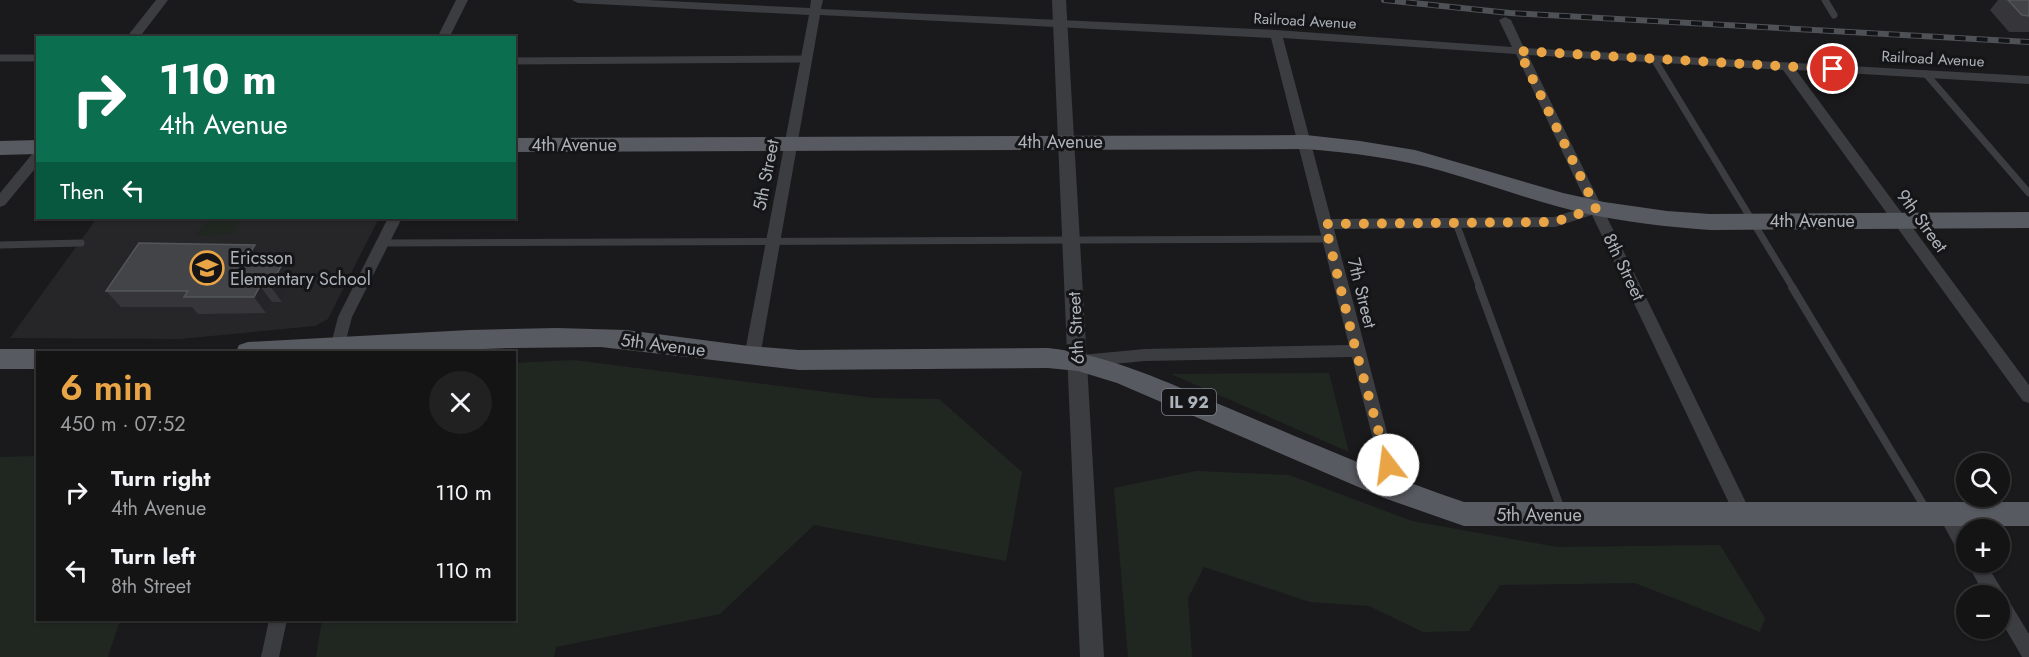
<!DOCTYPE html>
<html lang="en">
<head>
<meta charset="utf-8">
<style>
  body { margin:0; font-family:Jost,sans-serif; background:#212122; color:#f1f3f6; height:100vh; display:flex; flex-direction:column; font-size:22px; white-space:nowrap }
  * { box-sizing:border-box; margin:0 }
  p { font-size:20px; color:#9d9ea0 }
  .icon { flex:none; width:33px; height:33px; fill:none; stroke:currentColor; stroke-width:2; stroke-linecap:round; stroke-linejoin:round }
  .map { position:relative; flex:1; overflow:hidden }
  .side { position:absolute; left:36px; top:351px; width:480px; height:270px; display:flex; flex-direction:column; background:#141415; border-radius:0px; box-shadow:0 2px 4px #0004,0 0 0 2px #333334 }
  .side>* { flex:none }
  .banner { position:absolute; left:36px; top:36px; width:480px; height:183px; border-radius:0px; box-shadow:0 2px 4px #0004,0 0 0 2px #333334; background:#0b6e4f; color:#fff; overflow:hidden }
  .buttons { position:absolute; left:1956px; top:453px; display:grid; gap:12px }
  .buttons a { display:grid; place-items:center; width:54px; height:54px; border-radius:50%; background:#141415; box-shadow:0 2px 4px #0004,0 0 0 2px #333334; font-size:30px }
  .pin { position:absolute; display:grid; place-items:center; width:51px; height:51px; color:#fff; margin:-26px; border:3px solid #fff; border-radius:50%; box-shadow:0 2px 6px #0007 }
  .me { position:absolute; width:66px; margin:-33px; rotate:345deg; stroke-linejoin:round; filter:drop-shadow(0 0 4px #0008) }
  .turn { display:flex; align-items:center; gap:21px; height:126px; padding:0 24px; font-size:27px }
  .turn .icon { width:78px; height:78px; stroke-width:2.5 }
  .turn b { display:block; font-size:42px; line-height:51px }
  .then { display:flex; align-items:center; height:57px; padding:0 24px; background:#0003; gap:12px; font-size:22px }
  .round { display:grid; place-items:center; flex:none; width:63px; height:63px; border-radius:32px; background:#212122 }
  .overview { display:flex; align-items:center; justify-content:space-between; height:102px; padding:0 24px }
  h1 { font-size:36px; font-weight:600; line-height:45px; color:#e9a545 }
  ul { padding:0; list-style:none }
  li { display:flex; align-items:center; gap:18px; height:78px; padding:0 24px }
  li div { flex:1 }
  li b { display:block; font-size:22px }
  li em { font-style:normal }
  .map>svg:first-child { display:block }
</style>
</head>
<body>
<div class="map">
<svg width="2029" height="657" viewBox="0 0 2029 657">
  <rect width="100%" height="100%" fill="#1a1a1c"/>
  <path fill="#262629" d="M97,218h282l-51,101 -13,7 -135,13 -170,-1z"/>
  <g fill="#202721">
    <path d="M208,218h35l-10,16 -37,2z"/>
    <path d="M573,360l301,38 65,1 83,73 -16,89 -192,-36 -94,89 -164,33 -2,10h-238l6,-37h192l1,-257z"/>
    <path d="M1329,373l20,79 -178,-78z"/>
    <path d="M37,456l1,164h82l-12,37h-108v-200z"/>
    <path d="M1196,471l93,4 123,46 145,26 163,-2 45,73 -5,14 -125,-49 -135,2 -31,46 -46,1 -54,-26 -59,-4 -106,-35 -16,31 4,59h-64l-14,-169z"/>
  </g>
  <g fill="none" stroke-linecap="round" stroke-linejoin="round">
    <g stroke="#3b3d41" stroke-width="7">
      <path d="M1825,0l9,15"/>
      <path d="M0,58h38"/>
      <path d="M1654,59l139,229"/>
      <path d="M514,61l292,-2"/>
      <path d="M1926,74l103,119"/>
      <path d="M1456,223l24,65"/>
      <path d="M382,243l947,-4"/>
      <path d="M0,245l81,-2"/>
    </g>
    <g stroke="#3b3d41" stroke-width="8">
      <path d="M1479,287l83,225"/>
      <path d="M1792,287l134,222"/>
    </g>
    <g fill="#3b3d41" fill-rule="evenodd">
      <path d="M156,0h12l-29,38h-13z"/>
      <path d="M456,0h12l-19,38h-12z"/>
      <path d="M572,0h75l163,8 1,-8h12l-2,9 455,21 236,17 -13,-27 6,-3 6,3 13,28 505,28v8l-233,-14 233,315v18l-6,-2 -240,-331 -255,-15 224,460 -3,5 -6,2 -6,-2 -145,-305 -37,12 -221,2 68,261 -2,5 -6,2 -6,-2 -2,-5 -34,-133 -207,4 -64,6 -5,-2 -3,-4 3,-4 5,-2 64,-6 204,-4 -78,-307 -451,-23 -60,342 -3,4h-10l-3,-4 65,-342 -231,-12zM1283,38l233,16 72,152 -34,11 -223,2z"/>
      <path d="M38,152v13l-33,40 -5,2v-14l33,-40z"/>
      <path d="M388,218h14l-50,99 -9,35h-14l9,-35z"/>
      <path d="M1947,508l6,2 13,23v24l-6,-2 -22,-40 3,-5z"/>
      <path d="M1966,561l19,1 44,72v23h-7l-22,-38v-23h-15z"/>
      <path d="M269,620h18l-8,37h-18z"/>
    </g>
    <path fill="#3b3d41" fill-rule="evenodd" d="M1052,0h14l38,657h-24z"/>
    <g fill="#575a60" fill-rule="evenodd">
      <path d="M1306,135l54,6 55,9 148,43 41,9 63,9 43,3 319,-2v16l-319,2c-43,-3 -85,-8 -127,-17 -48,-11 -94,-29 -141,-42 -44,-13 -90,-18 -136,-22l-792,3v-14z"/>
      <path d="M38,140v14l-38,1v-14z"/>
      <path d="M557,328l69,2 123,16 50,4 249,-2c63,7 120,35 178,59 79,33 157,68 238,95h565v24h-565l-80,-28 -267,-115 -39,-12 -30,-3 -249,2 -198,-23 -88,1 -107,4h-170l3,-7 9,-3 221,-12z"/>
      <path d="M0,349h38l9,3h-9v17h-38z"/>
    </g>
    <defs>
      <path id="rail" d="M1384,0l126,13 519,29"/>
    </defs>
    <use href="#rail" stroke="#4e5156" stroke-width="6"/>
    <use href="#rail" stroke="#151517" stroke-width="4" stroke-dasharray="11" stroke-linecap="butt"/>
  </g>
  <g fill="#36363a">
    <path d="M1998,0h31v32h-20l-19,-22z"/>
    <path d="M267,261h17l12,16 -14,25h-10l-6,11 -68,1 -6,-7h-71l-15,-16z"/>
  </g>
  <g fill="#252528">
    <path d="M255,245l12,16h-22z"/>
    <path d="M284,261l12,16 -14,25 -12,-16z"/>
    <path d="M260,286l12,16 -6,11 -12,-16z"/>
  </g>
  <g fill="#434448" stroke="#53555a" stroke-width="1.5">
    <path d="M2008,0h21v16l-7,-1z"/>
    <path d="M139,243l116,2 -10,16h39l-14,25h-10l-6,11h-70l4,-6h-82z"/>
  </g>
  <g fill="none" stroke-linecap="round" stroke-linejoin="round">
    <path stroke="#e9a545" stroke-width="10" stroke-dasharray="0 18" d="M1388,465l-32,-114 -31,-127 230,-2 41,-14 -77,-157 314,18"/>
  </g>
  <defs>
    <symbol id="school-ring" viewBox="-11 -11 22 22"><circle r="9.5" fill="#151517" stroke="#e9a545" stroke-width="1.5"/><path d="M0-5L7-2L0 1L-7-2ZM-4 1L0 2.5L4 1V4Q0 6-4 4Z" fill="#e9a545"/></symbol>
  </defs>
  <g fill-rule="evenodd">
    <use href="#school-ring" x="188" y="249" width="38" height="38"/>
  </g>
  <g text-anchor="middle" stroke-width="6" stroke-linejoin="round" paint-order="stroke">
    <g font-size="15" fill="#adb3bb" stroke="#151517">
      <text transform="translate(1305 21) rotate(3)" y="5">Railroad Avenue</text>
      <text transform="translate(1933 59) rotate(3)" y="5">Railroad Avenue</text>
    </g>
    <rect fill="#151517" stroke="#7f848a" stroke-width="1.5" x="1162" y="389" width="54" height="26" rx="4.5"/>
    <g font-size="16" font-weight="bold" fill="#adb3bb">
      <text x="1189" y="408">IL 92</text>
    </g>
    <g font-size="18" fill="#adb3bb" stroke="#151517">
      <text x="1060" y="148">4th Avenue</text>
      <text x="574" y="151">4th Avenue</text>
      <text transform="translate(766 175) rotate(-79)" y="6">5th Street</text>
      <text x="1812" y="227">4th Avenue</text>
      <text transform="translate(1922 221) rotate(54)" y="6">9th Street</text>
      <text transform="translate(1624 267) rotate(64)" y="6">8th Street</text>
      <text transform="translate(1362 293) rotate(76)" y="6">7th Street</text>
      <text transform="translate(1076 328) rotate(-93)" y="6">6th Street</text>
      <text transform="translate(663 345) rotate(7)" y="6">5th Avenue</text>
      <text x="1539" y="521">5th Avenue</text>
    </g>
    <g font-size="18" fill="#adb3bb" stroke="#151517" text-anchor="start">
      <text x="230" y="264">Ericsson<tspan x="230" dy="21">Elementary School</tspan></text>
    </g>
  </g>
</svg>
<div class="buttons">
<a><svg class="icon" aria-label="search" viewBox="0 0 24 24"><circle cx="10" cy="10" r="6"/><path d="M15 15l6 6"/></svg></a>
<a>+</a>
<a>−</a>
</div>
<div class="pin" style="left:1833px;top:69px;background:#d93025"><svg class="icon" aria-label="arrive" viewBox="0 0 24 24"><path d="M6 21V4h12l-3 4 3 4H6"/></svg></div>
<svg class="me" style="left:1388px;top:465px" viewBox="-20 -20 40 40"><circle r="19" fill="#fff"/><path d="M0-13L10 11 0 6-10 11z" fill="#e9a545"/></svg>
<div class="banner">
<div class="turn"><svg class="icon" aria-label="right" viewBox="0 0 24 24"><path d="M7 20v-9h11M14 6l5 5-5 5"/></svg><div><b>110 m</b>4th Avenue</div></div>
<div class="then">Then<svg class="icon" aria-label="left" viewBox="0 0 24 24"><path d="M17 20v-9H6M10 6l-5 5 5 5"/></svg></div>
</div>
<section class="side">
<div class="overview"><div><h1>6 min</h1><p>450 m · 07:52</p></div><a class="round"><svg class="icon" aria-label="close" viewBox="0 0 24 24"><path d="M6 6l12 12M18 6L6 18"/></svg></a></div>
<ul>
<li><svg class="icon" aria-label="right" viewBox="0 0 24 24"><path d="M7 20v-9h11M14 6l5 5-5 5"/></svg><div><b>Turn right</b><p>4th Avenue</p></div><em>110 m</em></li>
<li><svg class="icon" aria-label="left" viewBox="0 0 24 24"><path d="M17 20v-9H6M10 6l-5 5 5 5"/></svg><div><b>Turn left</b><p>8th Street</p></div><em>110 m</em></li>
</ul>
</section>
</div>
</body>
</html>
